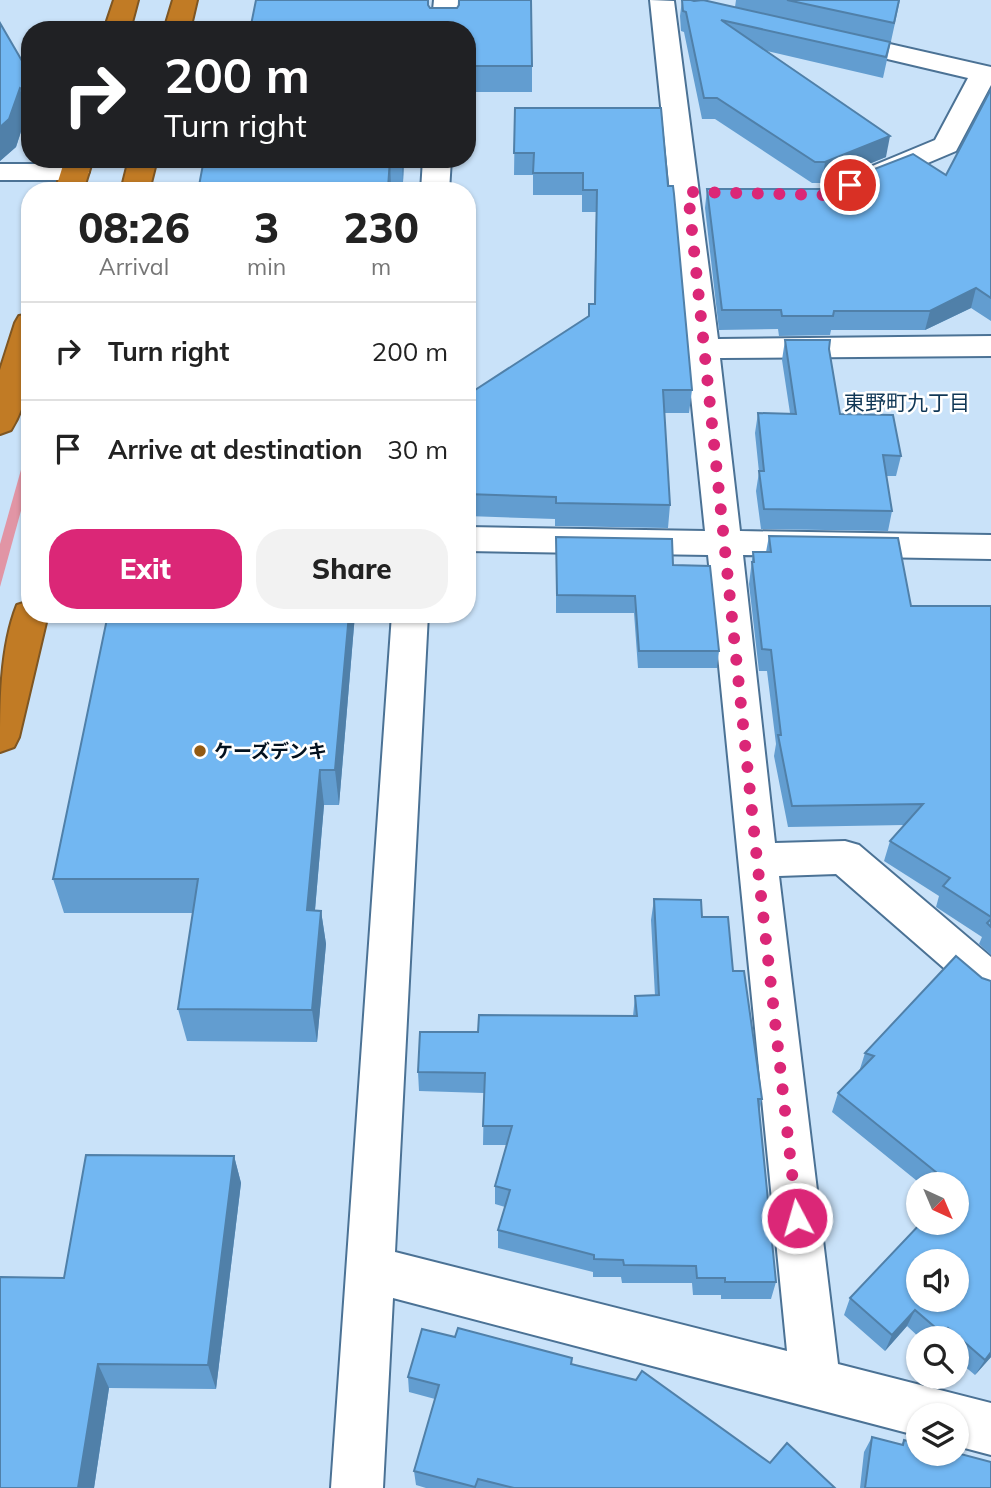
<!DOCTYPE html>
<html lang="en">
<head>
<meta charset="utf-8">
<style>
  body { margin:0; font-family:Mulish,"Noto Sans JP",sans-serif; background:#f2f2f2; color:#222; height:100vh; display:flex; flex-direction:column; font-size:26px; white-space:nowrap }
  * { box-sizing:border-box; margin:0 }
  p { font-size:23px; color:#767676 }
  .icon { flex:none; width:38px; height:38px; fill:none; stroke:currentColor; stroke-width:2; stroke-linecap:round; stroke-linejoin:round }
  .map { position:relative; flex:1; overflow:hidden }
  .details { position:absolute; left:21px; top:182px; width:455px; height:441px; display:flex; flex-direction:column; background:#fff; border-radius:28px; box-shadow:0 2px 5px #0004 }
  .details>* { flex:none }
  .guide { position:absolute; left:21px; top:21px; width:455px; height:147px; border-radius:28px; box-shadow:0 2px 5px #0004; background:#202124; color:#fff; overflow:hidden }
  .needle { width:46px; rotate:136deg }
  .buttons { position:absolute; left:906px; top:1172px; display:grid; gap:14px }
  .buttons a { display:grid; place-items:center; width:63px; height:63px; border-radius:50%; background:#fff; box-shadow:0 2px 5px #0004; font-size:35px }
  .pin { position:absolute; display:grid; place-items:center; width:60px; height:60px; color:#fff; margin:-30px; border:4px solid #fff; border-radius:50%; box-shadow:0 2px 7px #0007 }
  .me { position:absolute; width:77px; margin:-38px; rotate:354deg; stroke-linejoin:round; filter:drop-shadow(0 0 5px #0008) }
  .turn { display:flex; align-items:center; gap:24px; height:147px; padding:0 28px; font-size:32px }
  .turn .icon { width:91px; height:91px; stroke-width:2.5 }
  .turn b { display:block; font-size:49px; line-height:60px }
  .eta { display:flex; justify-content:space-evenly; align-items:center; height:119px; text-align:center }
  .eta b { font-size:42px; font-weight:800; line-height:49px }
  .button { display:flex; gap:14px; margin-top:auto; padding:14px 28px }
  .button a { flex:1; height:80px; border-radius:28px; background:#db2777; color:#fff; font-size:28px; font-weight:800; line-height:80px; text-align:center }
  .button a+a { background:#f2f2f2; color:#222 }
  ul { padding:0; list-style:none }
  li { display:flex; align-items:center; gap:21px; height:98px; padding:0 28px; border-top:2px solid #e0e0e0 }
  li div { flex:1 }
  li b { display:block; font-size:26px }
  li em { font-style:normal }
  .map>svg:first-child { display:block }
</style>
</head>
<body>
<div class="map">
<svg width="991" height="1488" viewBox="0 0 991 1488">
  <rect width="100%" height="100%" fill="#c9e2f9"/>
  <path fill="#e195a5" d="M30,438v40l-30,109v-43z"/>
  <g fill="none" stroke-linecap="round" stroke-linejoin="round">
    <defs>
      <g id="street">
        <path d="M434,0h24l-1,30h-26z"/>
        <path d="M650,0l24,1 44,338 273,-3v20l-271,2 20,173 251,4v24l-248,-4 32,288 70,-2 14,4 132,112v44l-15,-5 -140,-122 -57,2 59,488 153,39v52l-34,-9v-30h-38v20l-526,-138 -10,190h-52l61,-874h36l-33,638 392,99 -79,-796 -241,-4v-24l238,4z"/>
        <path d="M837,32l154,35v18l-35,66 -78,33 -10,2 -10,-2 -4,-6 4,-6 77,-32 33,-62 -140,-33 -4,-5 4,-5z"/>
        <path d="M423,159h28l-2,32h-28z"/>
        <path d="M0,164h75l10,2 4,6 -4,6 -10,2h-75z"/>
      </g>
      <g id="highway">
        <path d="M114,0h24l-8,30h-26z"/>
        <path d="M173,0h24l-7,30h-26z"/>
        <path d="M65,159h28l-10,32h-28z"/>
        <path d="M129,159h28l-8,32h-28z"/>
        <path d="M30,314c0,38 3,82 -19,116l-11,4v-64l15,-47 4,-7z"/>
        <path d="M30,601v13h18l-29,123 -5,10 -14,5c0,-48 0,-104 17,-147z"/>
      </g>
    </defs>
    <use href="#street" stroke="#4b7295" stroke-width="4"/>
    <use href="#highway" stroke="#7e5623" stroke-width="4"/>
    <use href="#street" fill="#fff" fill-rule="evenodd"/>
    <use href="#highway" fill="#c17b25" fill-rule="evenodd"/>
  </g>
  <g fill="#629dd0">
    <path d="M682,0h9l44,7 1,-7h164l-17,78 -116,-27 119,106 -64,26h-10l-97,-64h-13l-18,-87 -3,-1 -1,-15z"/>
    <path d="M430,7l102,59v26h-65v-62z"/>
    <path d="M0,23l25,43h3l2,6v46l-4,-2 -10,31 -16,14z"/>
    <path d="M991,89v232l-20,-13 -46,22h-94l-1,5 -51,1 -1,-7 -59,1 -14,-122 2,-19h133l1,-7 105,-7z"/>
    <path d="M515,108l153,78 24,204 -3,23h-25l6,92 -2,23 -113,-2v-7l-88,-3v-62h6l115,-138 1,-12h5l2,-92h-14v-17h-49v-20h-19z"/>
    <path d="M204,159h200l-1,23 -12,1v8h-193z"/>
    <path d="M785,340l44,9 11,65 61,42 -5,20h-10l6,35 -4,20 -127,-2 -5,-38 3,-19 -4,-39 3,-20h32l-8,-53z"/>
    <path d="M769,536l142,70h80v349l-12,-11 3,-7 -46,-30 3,-11 -55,-35 6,-20 14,-16 -116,2 -14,-71 2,-12 -9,-73h-8l-10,-87 4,-32h13z"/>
    <path d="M556,537l117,28 46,86 -2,17h-79l-4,-55h-78z"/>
    <path d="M355,614l-16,191h-15l-9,105 6,1 5,33 -9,98 -130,-1 -9,-32 15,-96h-129l-11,-34z"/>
    <path d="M654,899l48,18 31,54 29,128 -3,12 17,171 -5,17h-50v-4h-28l-1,-12h-70l-1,-6h-28v-5l-95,-24v-18l7,-23 -10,-3v-18l12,-41h-24l1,-52 -65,-2 -1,-19 60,-40 155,-16 2,-20h20l-4,-76z"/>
    <path d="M982,978l9,3v376l-16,18 -18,-15v-21h-36l-14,-13 -22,25 -41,-36 6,-17 107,-113h-35l-90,-73 6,-19 21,-21 6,-19z"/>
    <path d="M234,1156l7,27 -25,206 -107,-1 -15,100 -30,-210z"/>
    <path d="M455,1337l117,21v6l198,99 65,25h-409l-10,-3 -2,-14 21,-72 -26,-7 -1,-15z"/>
    <path d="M872,1437l29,8 3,-5 87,48h-131l4,-36z"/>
  </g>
  <g fill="#5080a9">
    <path d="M20,88l6,28 -10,31 -16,14v-34z"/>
    <path d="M890,136l-4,21 -64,26 3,-21z"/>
    <path d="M390,159l1,32h-2z"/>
    <path d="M402,159h2l-1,23z"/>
    <path d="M976,288l-5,20 -46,22 5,-19z"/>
    <path d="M349,614h6l-16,191 -4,-35z"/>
    <path d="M320,770l4,35 -12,139 -5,-34z"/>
    <path d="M321,911l5,33 -9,98 -5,-32z"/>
    <path d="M234,1156l7,27 -25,206 -8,-24z"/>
    <path d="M915,1310l-8,16 -22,25 7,-16z"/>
    <path d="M991,1352v5l-16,18 10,-15z"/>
    <path d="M98,1364l11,24 -15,100h-16z"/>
  </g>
  <g fill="#72b7f2" stroke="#5080a9" stroke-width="2" fill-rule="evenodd">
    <path d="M256,0h172v5l2,3h27l2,-3v-5h72l1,66h-65v-36h-217z"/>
    <path d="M682,0h9l3,1 9,-1 187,42 -4,15 -165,-37 169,116 -65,26h-10l-98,-64h-13l-18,-86 -3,-1z"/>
    <path d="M787,0h112l-5,23z"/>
    <path d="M0,23l25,43h3l-1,3 3,4v22l-10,-7 -11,31 -9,8z"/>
    <path d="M991,89v209l-15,-10 -46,23h-96l-1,5h-51l-1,-6h-59l-15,-121h145l-11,-7 72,-28 33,21z"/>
    <path d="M515,108h146l7,78h5l1,8 18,196h-29l7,115 -114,-2v-6l-89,-3v-40h6l-1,-62 117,-76v-12h6l2,-114h-14v-17h-50l1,-20h-20z"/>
    <path d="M204,159h186l-2,29 -190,3z"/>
    <path d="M785,340h45l-1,9 11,65 53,1 8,41 -18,-1 9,56 -128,-2 -5,-38h5l-6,-58 38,1z"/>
    <path d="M769,536l129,2 13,68h80v311l-48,-31 7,-8 -60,-37 33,-37 -131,2 -14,-71h3l-10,-85 -9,-1 -10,-87h2l-1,-10h18z"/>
    <path d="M556,537l116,2 1,26 37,1 9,85h-80l-4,-55 -78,-1z"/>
    <path d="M108,614h241l-14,156h-15l-13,140 14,1 -9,99 -134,-1 20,-130h-145z"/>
    <path d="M654,899l47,1 1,17h26l5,54h11l18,128h-4l18,183h-51v-4h-28l-1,-12 -72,-1 -1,-5 -29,-1v-4l-96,-25 12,-40 -15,-4 17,-60h-29l2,-53 -67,-1 2,-40h58l1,-17 158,1 -2,-20 24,-1z"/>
    <path d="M991,919v8l-4,-4z"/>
    <path d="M956,956l26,22 9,3v371l-6,8 -37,-32 -5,6 -28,-24 -23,25 -42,-37 71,-75h36v-38h-5l-114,-92 36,-37 -9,-3zM919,1262h38v38h-38z"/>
    <path d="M86,1155l148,1 -26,209 -110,-1 -20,124h-78v-211l64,1z"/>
    <path d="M458,1328l114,30 -1,6 65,16 6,-9 128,92 17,-20 48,45h-321l-36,-9 -3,8 -61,-16 25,-86 -31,-8 14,-48 33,8z"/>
    <path d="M872,1437l31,8 1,-5 15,4v10h38v-1l34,9v26h-126z"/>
  </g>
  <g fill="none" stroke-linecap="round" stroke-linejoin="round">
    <path stroke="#db2777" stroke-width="12" stroke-dasharray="0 21.6" d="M797,1218l-40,-358 -69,-668 138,3 24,-10"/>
  </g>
  <circle fill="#925a13" stroke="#fff" stroke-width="2.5" cx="200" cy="751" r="7"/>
  <g text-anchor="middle" stroke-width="5" stroke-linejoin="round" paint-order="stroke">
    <g font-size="19" font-weight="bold" fill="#03111e" stroke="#fff" text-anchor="start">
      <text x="214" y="758">ケーズデンキ</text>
    </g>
    <g font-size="21" fill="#103756" stroke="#fff">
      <text x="907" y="410">東野町九丁目</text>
    </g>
  </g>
</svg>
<div class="buttons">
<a><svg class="needle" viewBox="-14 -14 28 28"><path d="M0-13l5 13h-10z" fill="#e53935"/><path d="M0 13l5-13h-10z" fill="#767676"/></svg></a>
<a><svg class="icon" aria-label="sound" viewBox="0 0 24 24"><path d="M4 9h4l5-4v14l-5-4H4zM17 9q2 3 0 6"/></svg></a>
<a><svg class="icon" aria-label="search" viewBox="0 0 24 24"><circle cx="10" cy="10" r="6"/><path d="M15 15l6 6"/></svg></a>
<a><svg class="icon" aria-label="layers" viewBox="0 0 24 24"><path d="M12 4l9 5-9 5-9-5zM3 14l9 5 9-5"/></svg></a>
</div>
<div class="pin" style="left:850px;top:185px;background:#d93025"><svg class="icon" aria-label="arrive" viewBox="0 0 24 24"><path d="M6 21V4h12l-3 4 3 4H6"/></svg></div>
<svg class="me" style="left:797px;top:1218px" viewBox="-20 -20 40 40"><circle r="17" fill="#db2777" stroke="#fff" stroke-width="3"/><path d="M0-11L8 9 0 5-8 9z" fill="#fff"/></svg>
<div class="guide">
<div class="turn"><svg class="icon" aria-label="right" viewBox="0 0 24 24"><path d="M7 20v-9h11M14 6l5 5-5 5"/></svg><div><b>200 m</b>Turn right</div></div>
</div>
<section class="details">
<div class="eta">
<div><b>08:26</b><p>Arrival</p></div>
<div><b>3</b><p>min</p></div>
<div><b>230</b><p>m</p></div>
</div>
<ul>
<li><svg class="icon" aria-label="right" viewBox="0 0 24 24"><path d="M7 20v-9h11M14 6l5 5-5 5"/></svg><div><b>Turn right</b></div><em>200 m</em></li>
<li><svg class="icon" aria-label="arrive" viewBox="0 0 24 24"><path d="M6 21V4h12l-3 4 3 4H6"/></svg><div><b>Arrive at destination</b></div><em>30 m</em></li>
</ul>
<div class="button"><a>Exit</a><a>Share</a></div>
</section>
</div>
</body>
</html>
